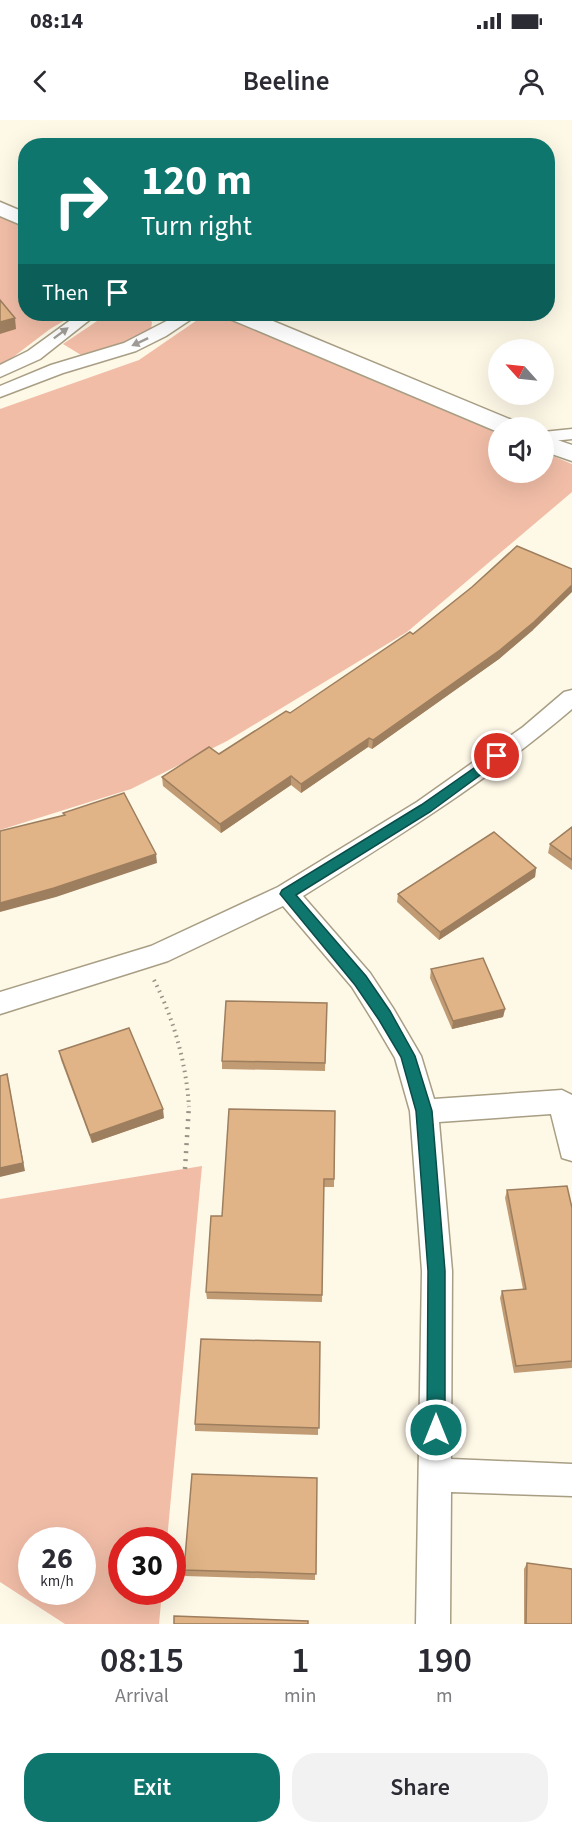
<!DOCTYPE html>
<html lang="en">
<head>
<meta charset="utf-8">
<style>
  body { margin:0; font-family:"Source Sans 3",sans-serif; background:#f2f2f3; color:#2b2b33; height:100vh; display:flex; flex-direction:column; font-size:22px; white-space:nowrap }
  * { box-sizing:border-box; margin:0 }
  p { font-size:20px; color:#7c7c81 }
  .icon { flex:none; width:33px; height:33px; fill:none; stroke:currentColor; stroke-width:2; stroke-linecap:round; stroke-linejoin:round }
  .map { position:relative; height:1504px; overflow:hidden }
  .side { display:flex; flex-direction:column; background:#fff; flex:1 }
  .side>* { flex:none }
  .guide { position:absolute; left:18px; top:18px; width:537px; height:183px; border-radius:24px; box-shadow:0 6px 24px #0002; background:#0f766e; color:#fff; overflow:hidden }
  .needle { width:39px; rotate:297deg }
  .controls { position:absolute; left:488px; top:219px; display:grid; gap:12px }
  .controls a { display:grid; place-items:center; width:66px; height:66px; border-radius:50%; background:#fff; box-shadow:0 6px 24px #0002; font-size:30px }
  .speed { position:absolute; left:18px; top:1407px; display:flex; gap:12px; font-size:30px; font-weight:700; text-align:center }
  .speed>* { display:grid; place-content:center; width:78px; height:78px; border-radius:50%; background:#fff; box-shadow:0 6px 24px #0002; line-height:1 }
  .speed small { font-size:15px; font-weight:400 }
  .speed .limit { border:9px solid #d22; background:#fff; color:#111 }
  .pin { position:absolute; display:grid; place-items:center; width:51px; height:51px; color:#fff; margin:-26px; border:3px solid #fff; border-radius:50%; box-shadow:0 2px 6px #0007 }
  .me { position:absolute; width:66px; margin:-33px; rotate:0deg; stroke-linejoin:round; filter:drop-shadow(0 0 4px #0008) }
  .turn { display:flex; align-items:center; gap:21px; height:126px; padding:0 24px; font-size:27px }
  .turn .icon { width:78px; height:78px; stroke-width:2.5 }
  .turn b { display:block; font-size:42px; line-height:51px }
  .then { display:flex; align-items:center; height:57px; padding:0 24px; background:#0003; gap:12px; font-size:22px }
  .eta { display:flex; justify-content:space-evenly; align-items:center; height:102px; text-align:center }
  .eta b { font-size:36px; font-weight:600; line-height:42px }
  .cta { display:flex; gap:12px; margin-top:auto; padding:12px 24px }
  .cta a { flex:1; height:69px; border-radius:24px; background:#0f766e; color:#fff; font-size:24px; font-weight:600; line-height:69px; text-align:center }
  .cta a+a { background:#f2f2f3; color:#2b2b33 }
  .status { display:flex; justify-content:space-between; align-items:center; height:42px; padding:0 30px; background:#fff; direction:ltr }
  .status svg { height:16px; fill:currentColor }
  header { display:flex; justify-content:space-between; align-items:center; height:78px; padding:0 24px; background:#fff; font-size:27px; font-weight:600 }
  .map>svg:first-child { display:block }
</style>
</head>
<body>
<div class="status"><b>08:14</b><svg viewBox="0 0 49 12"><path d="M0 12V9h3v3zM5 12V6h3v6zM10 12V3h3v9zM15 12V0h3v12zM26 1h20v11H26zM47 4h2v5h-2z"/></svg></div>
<header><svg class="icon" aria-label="back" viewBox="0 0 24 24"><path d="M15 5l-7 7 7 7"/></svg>Beeline<svg class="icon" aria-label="person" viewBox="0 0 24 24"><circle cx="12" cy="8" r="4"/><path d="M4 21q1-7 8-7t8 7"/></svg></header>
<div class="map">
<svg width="572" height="1504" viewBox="0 0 572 1504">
  <rect width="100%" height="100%" fill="#fef8e7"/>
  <g fill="#f1bda7" fill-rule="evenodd">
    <path d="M0,92l25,12 1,90h50l-26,15 -50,38z"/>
    <path d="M113,194c15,0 28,-3 39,8l-1,8 -9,7 -61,18 -18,-11 43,-29z"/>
    <path d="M206,194h10l282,119v39h45v-20l29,12v28l-165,140 -180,109 -96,48 -131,41v-421l139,-49z"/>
    <path d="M202,1046l-35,374h-45v52h40l-3,32h-94l-65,-42v-383zM82,1420v52h-50v-52z"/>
  </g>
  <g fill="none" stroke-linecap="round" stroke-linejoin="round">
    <defs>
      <g id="street">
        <path d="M79,194h18l-57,45 -40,18v-12l28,-14z"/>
        <path d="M180,194h19l-33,22 -30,15 -73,22 -63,24v-11l51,-21 73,-22z"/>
        <path d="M572,309v10l-29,3v-10z"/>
        <path d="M572,570v19c-83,71 -176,129 -269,187l67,77 23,35 28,48 13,43 128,-9 10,5v66l-10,-3 -11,-44 -112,8 13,149 -1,188 121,5v32l-121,-4 -1,132h-34l6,-353 -12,-160 -15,-53 -20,-34 -23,-37 -69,-81 -115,55 -168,53v-22l151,-46 127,-59 139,-85 106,-75 41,-35z"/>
      </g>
      <g id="secondary">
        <path d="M0,82l26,11v14l-26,-11z"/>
        <path d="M227,194h29l263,109 3,5h-24v4l-268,-113z"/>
        <path d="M543,315l29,10v16l-29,-10z"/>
      </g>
    </defs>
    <use href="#street" stroke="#a89e84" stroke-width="3"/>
    <use href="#secondary" stroke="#a89e84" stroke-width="3"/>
    <path stroke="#989386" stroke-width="4" stroke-dasharray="1.5 4.5" stroke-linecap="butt" d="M154,860c20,40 32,82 35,127"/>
    <path stroke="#989386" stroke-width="4.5" stroke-dasharray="2 6" stroke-linecap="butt" d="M185,1049l4,-64"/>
    <use href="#street" fill="#fff" fill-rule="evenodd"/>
    <use href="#secondary" fill="#fff" fill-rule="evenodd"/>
  </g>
  <g fill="#c19b73">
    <path d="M533,510l-34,29 -127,90 -4,-2 -67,46 -10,-8 -70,48 -58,-47 -1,-9 57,-23 71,-41 123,-79z"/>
    <path d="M572,707v43l-24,-17 2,-9z"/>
    <path d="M536,748l-1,9 -96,63 -42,-38 1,-8z"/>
    <path d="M431,849l74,40 -2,8 -51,12 -22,-51z"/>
    <path d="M327,883l-2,68 -103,-2v-8z"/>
    <path d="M59,931l105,67 -72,25 -31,-83z"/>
    <path d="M335,991l-1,76h-10l-2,115 -115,-3 -1,-7 16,-76z"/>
    <path d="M507,1070l65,18v160l-58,5 -14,-75 2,-7 21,-2 -18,-91z"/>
    <path d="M320,1222l-2,93 -123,-4v-7z"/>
    <path d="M317,1358l-2,102 -130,-4 -1,-6z"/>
    <path d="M527,1443l45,61h-48v-55z"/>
  </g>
  <g fill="#9d7e5e">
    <path d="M15,198l1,11 -16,5v-12z"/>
    <path d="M572,465v7l-39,38 -34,29 -127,90 1,-9z"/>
    <path d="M369,618l-1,9 -67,46v-9z"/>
    <path d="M291,656v9l-70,48 -1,-9z"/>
    <path d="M156,734l1,9 -101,34 -56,15v-9z"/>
    <path d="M536,748l-1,9 -96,63 1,-8z"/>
    <path d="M505,889l-2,8 -51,12 1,-8z"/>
    <path d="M7,954l18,97 -25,6v-9z"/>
    <path d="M163,989l1,9 -72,25 -2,-8z"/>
  </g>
  <g fill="#e0b486" stroke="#9d7e5e" stroke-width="1.5">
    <path d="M0,180l15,18 -15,4z"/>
    <path d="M517,426l55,23v16l-38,37 -34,28 -127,90 -4,-2 -68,46 -10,-8 -71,48 -58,-47 47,-30 10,7 67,-43 4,2 120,-81 3,2 59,-47z"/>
    <path d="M124,673l32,61 -102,34 -54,15v-72l65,-16 -2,-2z"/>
    <path d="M572,707v33l-22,-16z"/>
    <path d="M494,712l42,36 -96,64 -42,-38z"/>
    <path d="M483,838l22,51 -52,12 -22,-52z"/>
    <path d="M226,881l101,2 -2,60 -103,-2z"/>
    <path d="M129,908l34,81 -73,26 -31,-84z"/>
    <path d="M7,954l16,89 -23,5v-92z"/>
    <path d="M229,989l106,2 -1,68h-10l-2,116 -116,-3 5,-76h11z"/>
    <path d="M567,1066l5,22v153l-56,5 -14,-75 24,-2 -19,-99z"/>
    <path d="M201,1219l119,3 -1,86 -124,-4z"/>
    <path d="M192,1354l125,4 -1,96 -132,-4z"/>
    <path d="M527,1443l45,6v55h-46z"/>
    <path d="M174,1496l134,5v3h-134z"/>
  </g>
  <defs><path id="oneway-solid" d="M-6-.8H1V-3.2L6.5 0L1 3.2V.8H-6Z" transform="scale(1.5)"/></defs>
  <g fill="#a09d98">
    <use href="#oneway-solid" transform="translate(61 213) rotate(-37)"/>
    <use href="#oneway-solid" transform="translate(140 222) rotate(155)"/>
  </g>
  <path fill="#0f766e" stroke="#0a4d48" stroke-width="1.5" d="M497,632l5,1 2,3 -2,3 -72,53 -134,83 70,81 24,35 25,45 17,55 13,160v159l-3,7 -6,2 -6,-2 -3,-7 1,-159 -12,-160 -15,-54 -22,-37 -24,-35 -75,-91 2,-4 139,-85z"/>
</svg>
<div class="controls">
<a><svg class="needle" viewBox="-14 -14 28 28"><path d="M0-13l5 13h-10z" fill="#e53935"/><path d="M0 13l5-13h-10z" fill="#7c7c81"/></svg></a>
<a><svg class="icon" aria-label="sound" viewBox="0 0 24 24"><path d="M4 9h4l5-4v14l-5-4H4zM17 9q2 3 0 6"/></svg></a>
</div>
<div class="speed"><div>26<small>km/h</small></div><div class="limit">30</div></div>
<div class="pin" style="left:497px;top:636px;background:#d93025"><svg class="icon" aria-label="arrive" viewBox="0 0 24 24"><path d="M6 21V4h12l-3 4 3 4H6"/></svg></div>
<svg class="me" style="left:436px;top:1310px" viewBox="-20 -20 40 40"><circle r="17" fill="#0f766e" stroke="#fff" stroke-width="3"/><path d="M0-11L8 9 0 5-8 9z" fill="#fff"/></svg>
<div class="guide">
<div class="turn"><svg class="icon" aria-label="right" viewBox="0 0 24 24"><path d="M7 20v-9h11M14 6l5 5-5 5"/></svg><div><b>120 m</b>Turn right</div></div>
<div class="then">Then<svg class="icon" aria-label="arrive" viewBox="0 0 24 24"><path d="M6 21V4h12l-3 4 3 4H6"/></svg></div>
</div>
</div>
<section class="side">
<div class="eta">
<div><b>08:15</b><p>Arrival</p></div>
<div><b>1</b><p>min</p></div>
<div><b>190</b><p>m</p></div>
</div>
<div class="cta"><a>Exit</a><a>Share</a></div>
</section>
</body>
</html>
